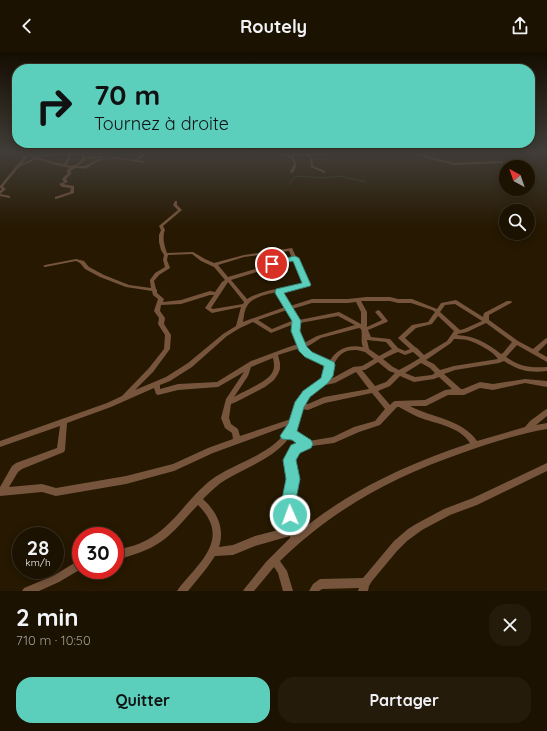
<!DOCTYPE html>
<html lang="fr">
<head>
<meta charset="utf-8">
<style>
  body { margin:0; font-family:Quicksand,sans-serif; background:#251b0b; color:#f1f3f6; height:100vh; display:flex; flex-direction:column; font-size:15px; white-space:nowrap }
  * { box-sizing:border-box; margin:0 }
  p { font-size:13px; color:#a09e99 }
  .icon { flex:none; width:22px; height:22px; fill:none; stroke:currentColor; stroke-width:2; stroke-linecap:round; stroke-linejoin:round }
  .map { position:relative; height:539px; overflow:hidden }
  .sheet { display:flex; flex-direction:column; background:#1c1201; flex:1 }
  .sheet>* { flex:none }
  .guide { position:absolute; left:12px; top:12px; width:523px; height:84px; border-radius:16px; box-shadow:0 2px 10px #0003,0 0 0 1px #3a3223; background:#5bcebc; color:#111; overflow:hidden }
  .needle { width:26px; rotate:320deg }
  .controls { position:absolute; left:499px; top:108px; display:grid; gap:8px }
  .controls a { display:grid; place-items:center; width:36px; height:36px; border-radius:50%; background:#1c1201; box-shadow:0 2px 10px #0003,0 0 0 1px #3a3223; font-size:20px }
  .speed { position:absolute; left:12px; top:475px; display:flex; gap:8px; font-size:20px; font-weight:700; text-align:center }
  .speed>* { display:grid; place-content:center; width:52px; height:52px; border-radius:50%; background:#1c1201; box-shadow:0 2px 10px #0003,0 0 0 1px #3a3223; line-height:1 }
  .speed small { font-size:10px; font-weight:400 }
  .speed .limit { border:6px solid #d22; background:#fff; color:#111 }
  .pin { position:absolute; display:grid; place-items:center; width:34px; height:34px; color:#fff; margin:-17px; border:2px solid #fff; border-radius:50%; box-shadow:0 1px 4px #0007 }
  .me { position:absolute; width:44px; margin:-22px; rotate:358deg; stroke-linejoin:round; filter:drop-shadow(0 0 3px #0008) }
  .turn { display:flex; align-items:center; gap:14px; height:84px; padding:0 16px; font-size:18px }
  .turn .icon { width:52px; height:52px; stroke-width:2.5 }
  .turn b { display:block; font-size:28px; line-height:34px }
  .round { display:grid; place-items:center; flex:none; width:42px; height:42px; border-radius:16px; background:#251b0b }
  .summary { display:flex; align-items:center; justify-content:space-between; height:68px; padding:0 16px }
  h1 { font-size:24px; font-weight:800; line-height:30px }
  .cta { display:flex; gap:8px; margin-top:auto; padding:8px 16px }
  .cta a { flex:1; height:46px; border-radius:16px; background:#5bcebc; color:#111; font-size:16px; font-weight:800; line-height:46px; text-align:center }
  .cta a+a { background:#251b0b; color:#f1f3f6 }
  header { display:flex; justify-content:space-between; align-items:center; height:52px; padding:0 16px; background:#1c1201; font-size:18px; font-weight:800 }
  .map>svg:first-child { display:block }
</style>
</head>
<body>
<header><svg class="icon" aria-label="back" viewBox="0 0 24 24"><path d="M15 5l-7 7 7 7"/></svg>Routely<svg class="icon" aria-label="share" viewBox="0 0 24 24"><path d="M12 15V3M7 8l5-5 5 5M5 13v7h14v-7"/></svg></header>
<div class="map">
<svg width="547" height="539" viewBox="0 0 547 539">
  <rect width="100%" height="100%" fill="#261801"/>
  <g fill="none" stroke-linecap="round" stroke-linejoin="round">
    <path stroke="#384114" stroke-width="1" d="M289,133l5,-8 7,-1 19,2 21,-2 25,6"/>
    <g fill="#77553d" fill-rule="evenodd">
      <path d="M25,101c5,0 9,3 14,3v1l7,3 17,4c4,-3 5,-5 4,-10l-22,3 -10,-4h3l7,2 19,-2h17l-1,1 -10,1v5l-4,5c10,2 16,-2 17,-12h2v4l17,-1 1,1 -1,1 -17,1 -2,3 -5,4h7l13,-7 18,-2 18,3 7,-5 -8,-1 -1,-1h13v2l-7,5 7,2 -1,1c-13,-2 -34,-7 -46,-2 -4,2 -7,5 -11,7 -7,2 -11,-3 -17,4l2,1 -6,6 2,3 -5,2 11,2v7l-18,6h-1v-2l15,-5 1,-4 -9,-1 -3,-3 5,-2 -2,-3 6,-6 -2,-1 2,-3 2,-1c-11,-2 -22,-5 -33,-9l-18,8 -15,18 -1,2 3,2 -6,5 10,2v2l-10,-2v-5l2,-2 -2,-1v-2l26,-32zM29,103l5,3 -12,6z"/>
      <path d="M282,101h3l6,3 12,-3h38l-1,1 -31,1 3,3 1,8 12,5v2h-1l-13,-6 -1,-9 -5,-4 -12,3c4,5 4,12 -1,16l-2,-1 4,-8 -2,-6h-4v-1z"/>
      <path d="M412,101h3l39,10 48,-2 1,1 -1,1 -48,2 -42,-11z"/>
      <path d="M175,149h2v4l5,5 -19,16 2,4c-3,7 -1,15 2,23l26,-1 12,7 9,4 30,-8 48,-7 17,37 -4,2 -23,4 1,4 7,11 22,-7h36l18,-2h24l8,2h14l25,10 4,-6 15,-3 27,17 1,-4 23,-12h4l1,1 -1,1 -22,12v5l29,21 15,8 12,-10 2,-1v5l-9,9 9,5v5l-30,-17 -11,12c15,10 23,11 41,10v4c-17,2 -28,0 -43,-10l-5,2 -44,7 -11,4 17,15h2l17,-7 13,2 32,-5 22,2v6l-22,-4 -32,7 -13,-2 -16,7h-16l-22,11h-16c22,12 52,13 67,35l48,-14 5,-6 15,-11 2,-1v7l-11,9 11,-2v6c-29,5 -57,14 -85,24 -69,24 -129,56 -182,108l7,10 6,20h-10l-5,-18 -4,-6 -20,24h-11l2,-3 21,-26 24,-24v-2l-35,10 -22,9 -18,1 -9,13 -18,22h-11l2,-3c22,-27 52,-50 19,-83 -12,12 -22,26 -36,36 -14,10 -31,15 -47,19v-10c13,-2 26,-6 37,-13 24,-15 37,-40 59,-57 24,-18 66,-26 78,-55l-76,28 -39,18 -48,13 -70,12 -14,-4 -42,4v-9l12,-21 4,-3 41,-15 3,-22 -60,21v-6l107,-38 15,-7 27,-28 15,-19 1,-14 -7,-11 1,-6 -5,-7 4,-12 -5,-4 -1,-4 -26,-4 -26,-10 -15,-8 -5,-6 -4,-2 -31,6 -2,-1 2,-1 31,-6 8,2 5,6 15,8 25,10 22,3 -1,-7v-1l5,-7 10,-6 -2,-7 1,-5 -3,-5 -2,-8v-7l2,-5 -2,-4 19,-16 -5,-5zM289,199l3,7 -19,3 -11,6 -34,10 -10,-12 26,-8zM192,202l9,7 13,6 11,13 -3,2 -7,10 -5,-1 -29,9 -18,2 1,-3 -7,-6v-3l-1,-1 -2,-8 5,-6 11,-7 -3,-8 1,-5zM293,209l11,24c-19,3 -40,4 -57,14l-16,-19 35,-11 10,-6zM228,230l16,20 -1,2 -30,5 -2,-1zM277,240v3l8,12 -37,13 -5,2c1,-5 1,-11 4,-16 5,-9 21,-12 30,-14zM210,243h4l-9,13 7,5 29,-6 -5,19 -13,8 -35,29 -22,14 -31,13 18,-18 17,-23 1,-14 -7,-11 1,-6 -5,-7 1,-6 20,-1zM361,249h29l8,2h13l21,7 3,2 -7,10 -16,3 -13,12 -1,1 1,1 11,10 -5,2 -7,-3 -8,-9 -19,-2 -3,-7 19,-8 1,-1 -8,-10 -2,-1 -3,2 7,8 -15,7v-15zM356,250l5,10v12l-22,-12 -40,8 -7,-11 20,-6h36zM455,252l27,17 -18,8 -4,1 -20,-18 5,-7zM287,258l7,10 -22,9 -14,-9zM338,264l17,9 -38,11 -11,6 -3,1 -4,-12 1,-8zM438,264l16,15 -7,10 -23,14 -7,-7 -2,-1 -10,-9 11,-10 16,-4zM253,270l18,11 23,-9 -1,7 5,13 -12,4 -35,13 -34,21 -39,2 -18,5v-4l10,-4 22,-14 35,-31 13,-8zM486,271l26,19 -9,11 -2,1c-14,-11 -26,-18 -44,-19l1,-1 9,-2zM359,276l2,1c2,5 -1,12 2,18 -15,-3 -27,2 -34,15l-18,-10 -6,-4v-1l5,-2 11,-7zM454,287c4,0 9,0 13,1 10,3 26,11 31,19l-44,7 -14,4 -6,-6 -8,-4 25,-17zM367,288l19,2 6,7 -13,7 -10,-7zM297,297l10,7 20,10 -6,13 -17,13 -8,14 -5,13 -51,17 -2,-7 -7,-5 -2,-6 2,-14 5,-2 29,-15 9,-7 4,-6 2,-5v-6l-2,-8zM357,298l8,2 9,7 -12,7 -9,1 -22,12 -3,1c4,-10 7,-25 19,-29 3,-1 7,-1 10,-1zM398,300l7,3 8,-3 7,6 -10,6 -11,6 -6,-3 -10,-8 10,-5zM273,306c1,5 2,10 -1,15 -5,9 -28,18 -38,24l14,-21 3,-9zM378,310l11,9 6,2 -9,9 -11,4 -13,-16h3zM421,311l9,5 5,5 -3,2 -17,2 -10,-4zM244,320l-18,27 -5,19 4,10 7,5 1,6 -25,9 -35,16 -47,12 -70,12 -14,-4 -33,3 9,-15 4,-3 42,-17 1,-2 2,-27 44,-16 43,-19 2,6 2,1 20,-5 40,-3zM356,320l13,17 -45,8 -16,7h-4l4,-8 13,-10 14,-3zM400,324l14,6 20,-3 5,-2 13,12 -7,1 -20,10 -30,1 -2,1 -3,3 -12,-14 12,-5zM372,341l13,16 -10,12 -21,6 -21,10 -24,4 -11,-8 -5,-1 8,-23 7,1 17,-7zM397,355h2c6,3 12,7 19,10 18,7 41,9 52,26 -64,22 -118,46 -171,89l-1,-5 -6,-20 5,-28 -4,-19 5,-9 14,-5 22,-3 25,-11 21,-7zM289,386h5l7,6 -9,3 -7,13 4,19 -5,28 6,20 -35,9 -22,9 -14,2c6,-19 -2,-35 -16,-48 8,-8 15,-15 24,-20 22,-13 47,-21 62,-41z"/>
      <path d="M547,411v8l-70,34 -27,10 -28,15 -15,11 -10,10 -25,30 -3,5 -1,5h-10l1,-3 -37,1 -3,2h-10l4,-7 7,-5 43,-1 31,-37 14,-12 8,-5 28,-15 29,-11z"/>
      <path d="M81,507v10l-22,13 -20,9h-17l2,-3 29,-12z"/>
    </g>
  </g>
  <linearGradient id="sky" x2="0" y2="1"><stop stop-color="#150d01"/><stop offset="0.57" stop-color="#413d38"/><stop offset="1" stop-color="#413d38" stop-opacity="0"/></linearGradient>
  <rect width="547" height="176" fill="url(#sky)"/>
  <path fill="#5bcebc" stroke="#3b867a" d="M295,204l4,2 12,27 -1,1 -26,7 17,28 -1,10 7,16 5,5 22,10 1,3 -2,11 -5,7 -18,14 -6,10 -7,24 14,9 2,4 -2,4 -11,5 -4,7 4,19 -5,25 2,11 -2,5 -5,2 -5,-2 -4,-16 5,-25 -3,-19 8,-15 5,-2 -4,-3 -10,-1 -2,-3 8,-12 7,-22 8,-11 18,-13 3,-12 -19,-9 -6,-6 -8,-20 1,-10 -17,-28 1,-4 26,-6 -9,-22 -21,5 -4,-2 1,-2z"/>
</svg>
<div class="controls">
<a><svg class="needle" viewBox="-14 -14 28 28"><path d="M0-13l5 13h-10z" fill="#e53935"/><path d="M0 13l5-13h-10z" fill="#a09e99"/></svg></a>
<a><svg class="icon" aria-label="search" viewBox="0 0 24 24"><circle cx="10" cy="10" r="6"/><path d="M15 15l6 6"/></svg></a>
</div>
<div class="speed"><div>28<small>km/h</small></div><div class="limit">30</div></div>
<div class="pin" style="left:272px;top:212px;background:#d93025"><svg class="icon" aria-label="arrive" viewBox="0 0 24 24"><path d="M6 21V4h12l-3 4 3 4H6"/></svg></div>
<svg class="me" style="left:290px;top:463px" viewBox="-20 -20 40 40"><circle r="17" fill="#5bcebc" stroke="#fff" stroke-width="3"/><path d="M0-11L8 9 0 5-8 9z" fill="#fff"/></svg>
<div class="guide">
<div class="turn"><svg class="icon" aria-label="right" viewBox="0 0 24 24"><path d="M7 20v-9h11M14 6l5 5-5 5"/></svg><div><b>70 m</b>Tournez à droite</div></div>
</div>
</div>
<section class="sheet">
<div class="summary"><div><h1>2 min</h1><p>710 m · 10:50</p></div><a class="round"><svg class="icon" aria-label="close" viewBox="0 0 24 24"><path d="M6 6l12 12M18 6L6 18"/></svg></a></div>
<div class="cta"><a>Quitter</a><a>Partager</a></div>
</section>
</body>
</html>
